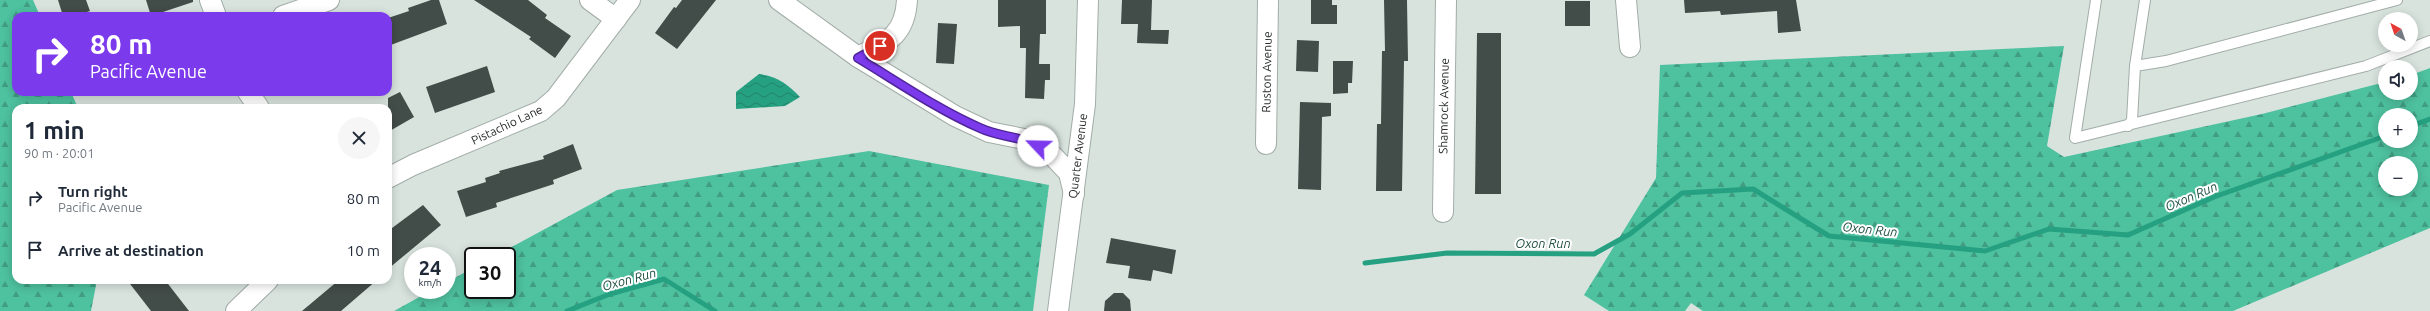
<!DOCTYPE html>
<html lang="en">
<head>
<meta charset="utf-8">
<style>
  body { margin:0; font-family:Ubuntu,sans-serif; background:#f6f6f7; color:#1f2937; height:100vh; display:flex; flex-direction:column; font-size:15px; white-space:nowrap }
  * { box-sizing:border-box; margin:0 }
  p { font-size:13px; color:#747a83 }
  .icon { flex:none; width:22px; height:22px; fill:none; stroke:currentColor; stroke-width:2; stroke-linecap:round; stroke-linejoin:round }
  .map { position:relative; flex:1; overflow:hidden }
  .panel { position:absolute; left:12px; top:104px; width:380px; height:180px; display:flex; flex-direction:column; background:#fff; border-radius:12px; box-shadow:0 2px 10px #0003 }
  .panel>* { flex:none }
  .top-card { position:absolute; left:12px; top:12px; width:380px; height:84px; border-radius:12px; box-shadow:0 2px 10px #0003; background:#7c3aed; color:#fff; overflow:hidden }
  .needle { width:26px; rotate:320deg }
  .buttons { position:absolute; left:2378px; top:12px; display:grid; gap:8px }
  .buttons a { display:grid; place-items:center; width:40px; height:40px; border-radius:50%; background:#fff; box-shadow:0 2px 10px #0003; font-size:20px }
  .speed { position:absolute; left:404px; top:247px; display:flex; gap:8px; font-size:20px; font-weight:700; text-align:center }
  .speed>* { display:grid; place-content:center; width:52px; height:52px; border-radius:50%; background:#fff; box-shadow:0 2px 10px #0003; line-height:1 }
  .speed small { font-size:10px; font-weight:400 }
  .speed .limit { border:2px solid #111; border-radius:6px; background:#fff; color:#111 }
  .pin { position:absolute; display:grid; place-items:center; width:34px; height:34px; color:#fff; margin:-17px; border:2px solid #fff; border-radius:50%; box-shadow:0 1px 4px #0007 }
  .me { position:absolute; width:44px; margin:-22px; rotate:294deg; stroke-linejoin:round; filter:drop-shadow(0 0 3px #0008) }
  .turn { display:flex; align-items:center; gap:14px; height:84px; padding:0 12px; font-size:18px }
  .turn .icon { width:52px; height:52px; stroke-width:2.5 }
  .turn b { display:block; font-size:28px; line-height:34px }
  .round { display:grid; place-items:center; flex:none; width:42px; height:42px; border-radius:21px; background:#f6f6f7 }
  .overview { display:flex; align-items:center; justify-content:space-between; height:68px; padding:0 12px }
  h1 { font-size:24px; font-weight:700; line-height:30px }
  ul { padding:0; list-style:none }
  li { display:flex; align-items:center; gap:12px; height:52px; padding:0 12px }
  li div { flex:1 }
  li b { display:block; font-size:15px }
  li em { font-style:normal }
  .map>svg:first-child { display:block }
</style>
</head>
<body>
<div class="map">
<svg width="2430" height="311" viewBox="0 0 2430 311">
  <defs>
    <pattern id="forest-firs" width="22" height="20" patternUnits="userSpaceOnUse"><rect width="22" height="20" fill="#4ec19f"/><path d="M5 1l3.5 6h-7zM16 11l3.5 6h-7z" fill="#419d82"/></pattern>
    <pattern id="water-waves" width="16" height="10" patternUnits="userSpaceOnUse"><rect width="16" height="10" fill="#25a181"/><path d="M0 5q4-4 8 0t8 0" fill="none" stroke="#20836a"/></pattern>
  </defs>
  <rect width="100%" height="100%" fill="#d8e3de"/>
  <g fill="url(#forest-firs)" fill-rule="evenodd">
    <path d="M0,0h33l7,16h-24v76h55l7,16h-62v172h81l-6,31h-91z"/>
    <path d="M2064,46l-17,100 17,11 198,-43 123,-32v11h26v-18l19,-7v160l-197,83h-530l-12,-8 -6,8h-76l-25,-16 72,-117 4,-113zM2385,115h26v26h-26zM2385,163h26v26h-26z"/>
    <path d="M869,151l180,34 -16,126h-639l38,-21h15v-8l26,-14v22h34v-34h-12l122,-66z"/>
  </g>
  <path fill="url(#water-waves)" d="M759,74c18,2 30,11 41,23l-15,9 -49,3v-17z"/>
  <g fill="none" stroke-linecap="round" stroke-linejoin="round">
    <g stroke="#25a181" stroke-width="5">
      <path d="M2411,126l19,-7"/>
      <path d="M1365,263l82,-10 147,1 36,-20 52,-41 71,-4 76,47 156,15 64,-22 79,6 86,-38 171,-61"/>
      <path d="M567,311l43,-17 54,-15 51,32"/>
    </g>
  </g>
  <g fill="#424c48">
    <path d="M58,0h28l4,11 -3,1 2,4h-26z"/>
    <path d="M146,0h47v2l-42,14z"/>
    <path d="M431,0h8l8,24 -59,22v-28l21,-7 -1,-3z"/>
    <path d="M474,0h54l19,15 -2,3 26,18 -16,22 -26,-19 2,-2z"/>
    <path d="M682,0h34l-39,49 -22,-16 19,-26 2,1z"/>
    <path d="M998,0h48v34h-6l-1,30h11v16h-5l-1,19 -19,-1 1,-50h-6v-22l-22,1z"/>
    <path d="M1122,0h30l-1,30h18l-1,14 -31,-1 1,-19h-17z"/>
    <path d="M1311,0h21v5h5v19h-26z"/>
    <path d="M1384,0h23l1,61h-4l-2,130h-26l1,-67h4l1,-73h3z"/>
    <path d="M1684,0h112l5,31 -23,2 -1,-22 -56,4 -1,-4 -35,2z"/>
    <rect x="1565" y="1" width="25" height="25"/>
    <path d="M938,23l19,1 -3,40 -18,-1z"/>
    <path d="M1477,33h24v161h-26z"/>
    <path d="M1297,40l22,1 -1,31 -22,-1z"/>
    <path d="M1333,61h20l-1,22h-4v10l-15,1z"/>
    <path d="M487,66l8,26 -60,21 -9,-26z"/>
    <path d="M400,92l14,25 -26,15v-34z"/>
    <path d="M1300,102l31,1v13l-9,1 -1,73 -23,-1z"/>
    <path d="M573,144l9,25 -29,11 1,4 -58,19 1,4 -31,10 -9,-26 29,-9 -1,-4 15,-5 -1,-2 45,-12 -1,-3z"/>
    <path d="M423,205l18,20 -53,44v-38z"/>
    <path d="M1111,238l65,12 -4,24 -19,-4 -2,11 -23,-3 2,-12 -24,-3z"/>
    <path d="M127,280h38l24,31h-38z"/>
    <path d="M339,280h38l-36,31h-39z"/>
    <path d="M1114,293h9l7,7 1,11h-27l1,-10z"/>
  </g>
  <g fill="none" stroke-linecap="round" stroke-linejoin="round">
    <defs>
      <g id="service">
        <path d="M2096,0l-21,138 291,-72 64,-25"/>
        <path d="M2135,66l31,-5 231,-61"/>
        <path d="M2128,126l4,-6 3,-54 10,-66"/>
      </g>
      <g id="minor">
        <path d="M210,0l6,16"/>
        <path d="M590,0l26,19"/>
        <path d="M779,0l79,57 97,59 34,16 35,7 28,16 17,18 5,21"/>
        <path d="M1626,0l4,47"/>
        <path d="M283,16l46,-16"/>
        <path d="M858,57c29,-15 47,-21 49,-57"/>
        <path d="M248,92l11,16"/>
        <path d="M1266,144l2,-144"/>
        <path d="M388,178l25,-13 128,-54 15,-13 74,-98"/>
        <path d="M1443,212l3,-212"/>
        <path d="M236,311l32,-31"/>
        <path d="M1058,311l27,-207 3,-104"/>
      </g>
    </defs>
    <use href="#service" stroke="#a2ada8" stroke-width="12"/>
    <use href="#minor" stroke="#a2ada8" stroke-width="22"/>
    <use href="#service" stroke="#fff" stroke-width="10"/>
    <use href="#minor" stroke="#fff" stroke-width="20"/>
  </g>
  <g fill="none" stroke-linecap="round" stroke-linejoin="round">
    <defs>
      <path id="route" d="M880,46l-22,12c40,24 79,51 122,70 19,9 40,8 58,18"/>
    </defs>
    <use href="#route" stroke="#51269a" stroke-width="10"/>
    <use href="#route" stroke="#7c3aed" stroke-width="7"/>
  </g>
  <g text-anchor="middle" stroke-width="4" stroke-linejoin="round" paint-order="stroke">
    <g font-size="12" fill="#282c2a" stroke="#fff">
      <text transform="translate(1267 72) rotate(-89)" y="4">Ruston Avenue</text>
      <text transform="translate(1444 106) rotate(-89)" y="4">Shamrock Avenue</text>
      <text transform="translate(507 125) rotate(-25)" y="4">Pistachio Lane</text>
      <text transform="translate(1078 156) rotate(-83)" y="4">Quarter Avenue</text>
    </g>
    <g font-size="13" font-style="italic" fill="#235244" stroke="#fff">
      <text transform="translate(2191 196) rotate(-23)" y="5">Oxon Run</text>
      <text transform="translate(1870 229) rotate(6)" y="5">Oxon Run</text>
      <text x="1543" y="248">Oxon Run</text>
      <text transform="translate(629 279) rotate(-15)" y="5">Oxon Run</text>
    </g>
  </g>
</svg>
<div class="buttons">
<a><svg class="needle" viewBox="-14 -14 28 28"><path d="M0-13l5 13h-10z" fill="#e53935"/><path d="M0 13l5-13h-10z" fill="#747a83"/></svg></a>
<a><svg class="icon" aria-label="sound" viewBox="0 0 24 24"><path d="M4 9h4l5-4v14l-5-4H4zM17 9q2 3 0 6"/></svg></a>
<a>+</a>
<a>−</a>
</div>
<div class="speed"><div>24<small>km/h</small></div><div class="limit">30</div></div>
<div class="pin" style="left:880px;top:46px;background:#d93025"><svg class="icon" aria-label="arrive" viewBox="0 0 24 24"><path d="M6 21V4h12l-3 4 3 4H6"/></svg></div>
<svg class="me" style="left:1038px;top:146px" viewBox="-20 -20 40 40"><circle r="19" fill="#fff"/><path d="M0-13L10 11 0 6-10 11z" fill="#7c3aed"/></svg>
<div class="top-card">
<div class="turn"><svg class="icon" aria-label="right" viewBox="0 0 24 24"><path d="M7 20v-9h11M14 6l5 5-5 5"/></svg><div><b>80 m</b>Pacific Avenue</div></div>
</div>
<section class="panel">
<div class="overview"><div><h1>1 min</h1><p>90 m · 20:01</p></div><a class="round"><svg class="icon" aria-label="close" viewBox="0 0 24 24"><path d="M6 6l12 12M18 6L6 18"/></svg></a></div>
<ul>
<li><svg class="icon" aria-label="right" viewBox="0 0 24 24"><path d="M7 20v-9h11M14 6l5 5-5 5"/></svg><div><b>Turn right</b><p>Pacific Avenue</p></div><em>80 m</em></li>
<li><svg class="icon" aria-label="arrive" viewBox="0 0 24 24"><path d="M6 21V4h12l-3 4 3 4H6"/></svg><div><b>Arrive at destination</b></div><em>10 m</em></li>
</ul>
</section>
</div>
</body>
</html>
